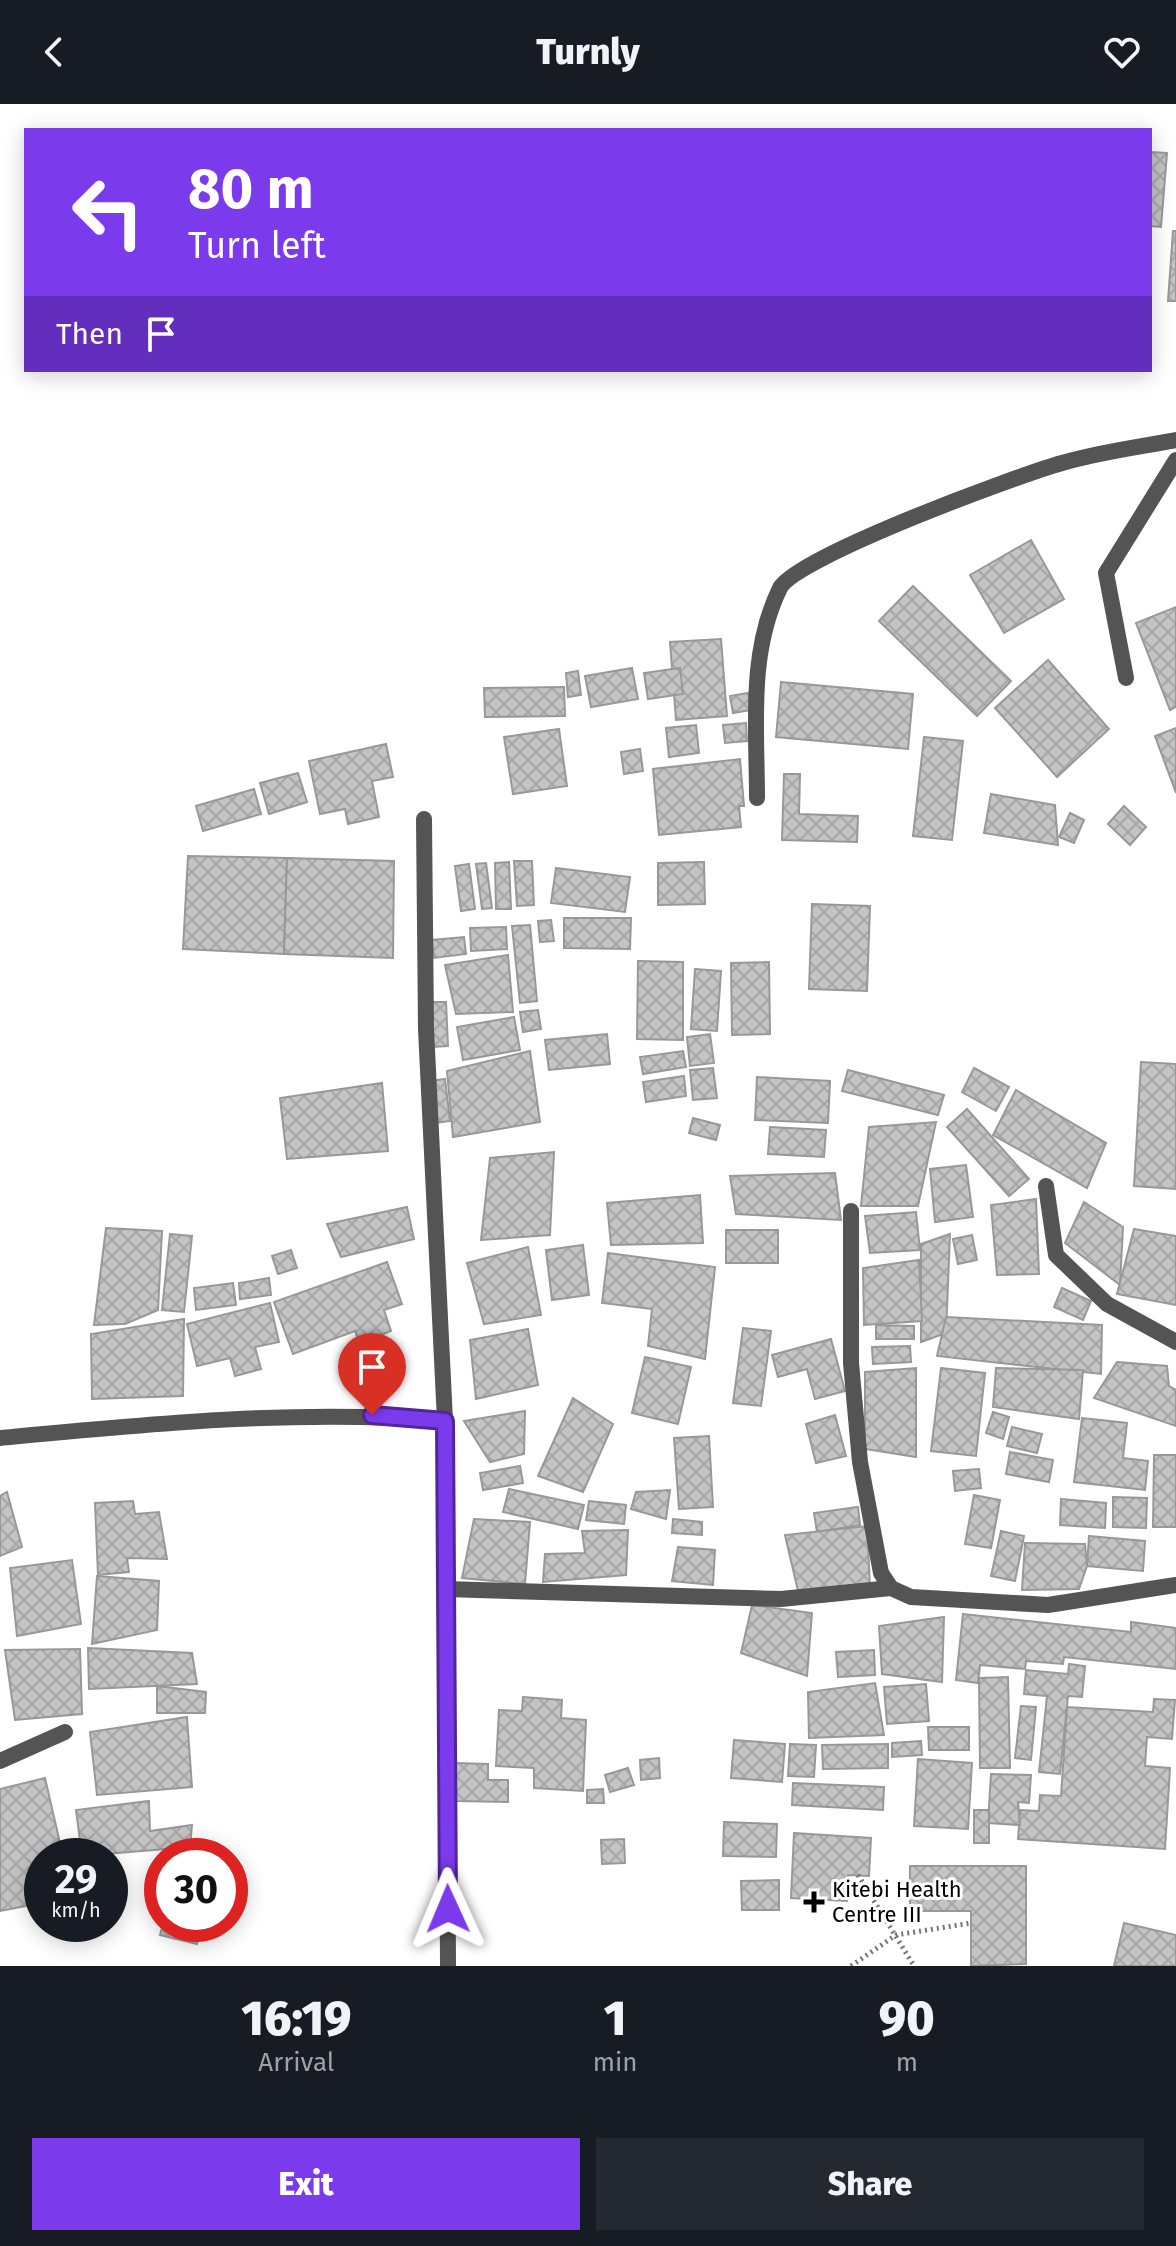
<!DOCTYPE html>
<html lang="en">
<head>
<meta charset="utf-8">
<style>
  body { margin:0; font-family:"Fira Sans",sans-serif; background:#242831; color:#f1f3f6; height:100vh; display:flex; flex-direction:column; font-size:30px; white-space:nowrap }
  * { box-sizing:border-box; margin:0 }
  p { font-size:26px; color:#9ea1a6 }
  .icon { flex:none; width:44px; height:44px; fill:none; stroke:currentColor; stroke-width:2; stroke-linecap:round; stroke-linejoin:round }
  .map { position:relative; height:1862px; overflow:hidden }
  .side { display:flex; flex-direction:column; background:#171b24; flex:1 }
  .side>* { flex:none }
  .hud { position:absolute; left:24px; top:24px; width:1128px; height:244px; border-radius:0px; box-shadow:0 4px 20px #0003; background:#7c3aed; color:#fff; overflow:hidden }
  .speed { position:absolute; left:24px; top:1734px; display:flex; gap:16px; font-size:40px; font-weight:700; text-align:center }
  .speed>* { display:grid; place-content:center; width:104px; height:104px; border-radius:50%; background:#171b24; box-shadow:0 4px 20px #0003; line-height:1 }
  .speed small { font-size:20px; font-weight:400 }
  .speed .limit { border:12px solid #d22; background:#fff; color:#111 }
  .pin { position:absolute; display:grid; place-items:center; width:68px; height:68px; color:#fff; margin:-82px -34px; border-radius:50% 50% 50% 0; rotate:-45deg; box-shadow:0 0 8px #0007 }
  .pin .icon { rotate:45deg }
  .me { position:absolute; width:88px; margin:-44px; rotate:359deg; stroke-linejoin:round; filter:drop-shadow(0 0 6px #0008) }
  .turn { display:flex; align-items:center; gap:28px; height:168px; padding:0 32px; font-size:36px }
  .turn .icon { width:104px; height:104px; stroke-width:2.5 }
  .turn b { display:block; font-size:56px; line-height:68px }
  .then { display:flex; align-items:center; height:76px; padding:0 32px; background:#0003; gap:16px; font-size:30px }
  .eta { display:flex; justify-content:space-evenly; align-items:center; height:136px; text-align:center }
  .eta b { font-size:48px; font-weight:800; line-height:56px }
  .primary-button { display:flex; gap:16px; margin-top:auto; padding:16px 32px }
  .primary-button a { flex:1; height:92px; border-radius:0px; background:#7c3aed; color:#fff; font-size:32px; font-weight:800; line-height:92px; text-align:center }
  .primary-button a+a { background:#242831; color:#f1f3f6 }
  header { display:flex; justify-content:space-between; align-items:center; height:104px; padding:0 32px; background:#171b24; font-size:36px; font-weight:800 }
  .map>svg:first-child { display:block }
</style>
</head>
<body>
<header><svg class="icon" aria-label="back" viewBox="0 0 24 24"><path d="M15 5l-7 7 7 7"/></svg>Turnly<svg class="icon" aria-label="heart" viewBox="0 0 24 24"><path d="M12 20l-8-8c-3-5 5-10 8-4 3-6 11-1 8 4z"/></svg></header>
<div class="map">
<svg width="1176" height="1862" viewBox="0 0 1176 1862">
  <defs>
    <pattern id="building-cross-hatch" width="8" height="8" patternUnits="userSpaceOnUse" patternTransform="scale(2)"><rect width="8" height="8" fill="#c4c4c4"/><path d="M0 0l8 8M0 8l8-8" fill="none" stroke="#a7a7a7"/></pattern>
  </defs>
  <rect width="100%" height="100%" fill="#fff"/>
  <g fill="url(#building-cross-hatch)" stroke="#989898" stroke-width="2">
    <path d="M1150,48l17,1 -6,74 -11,-1z"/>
    <path d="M1173,127h3v70h-8z"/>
    <path d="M1031,436l33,59 -60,34 -34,-58z"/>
    <path d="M913,482l98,95 -34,35 -98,-95z"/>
    <path d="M1176,503v100l-6,3 -34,-87z"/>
    <path d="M721,535l6,77 -51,4 -6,-78z"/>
    <path d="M1048,556l61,69 -52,48 -62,-69z"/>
    <path d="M632,564l6,31 -47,8 -6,-31z"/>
    <path d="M680,564l3,26 -35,5 -4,-26z"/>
    <path d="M578,567l3,24 -13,2 -2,-24z"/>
    <path d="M781,578l132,12 -5,55 -132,-12z"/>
    <path d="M564,583l1,29 -80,1 -1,-29z"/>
    <path d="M748,589l3,17 -18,3 -3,-17z"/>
    <path d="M746,619l1,18 -22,2 -2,-18z"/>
    <path d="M696,621l3,28 -30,4 -3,-29z"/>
    <path d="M1176,624v65l-21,-57z"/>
    <path d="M559,625l8,57 -54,8 -9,-57z"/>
    <path d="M924,633l39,4 -11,99 -39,-4z"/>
    <path d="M386,640l7,33 -21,4 7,36 -31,7 -3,-15 -25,5 -11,-53z"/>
    <path d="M640,645l3,22 -19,3 -3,-22z"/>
    <path d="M740,655l4,47h-5l2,21 -82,8 -6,-66z"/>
    <path d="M298,669l9,29 -38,12 -9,-31z"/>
    <path d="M784,670h16l-1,40 59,2 -1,26 -75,-2z"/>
    <path d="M254,685l7,25 -58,17 -7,-25z"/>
    <path d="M991,690l64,11 3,40 -74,-12z"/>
    <path d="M1124,702l22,21 -16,18 -22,-21z"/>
    <path d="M1070,709l14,7 -10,23 -15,-6z"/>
    <path d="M188,752l99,2 -3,96 -101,-5z"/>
    <path d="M287,754l107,3 -1,97 -109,-4z"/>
    <path d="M514,757h18l2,44 -17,1z"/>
    <path d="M509,758l2,47h-15l-1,-46z"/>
    <path d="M704,758l1,42 -47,1v-42z"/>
    <path d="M486,759l6,45 -10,1 -6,-45z"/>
    <path d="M469,760l6,45 -14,2 -6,-45z"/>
    <path d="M556,764l74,9 -5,35 -74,-9z"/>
    <path d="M812,800l58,2 -3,85 -58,-2z"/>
    <path d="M564,814h67l-1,31 -66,-1z"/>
    <path d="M551,816l3,21 -14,1 -2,-21z"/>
    <path d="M530,821l7,76 -17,2 -8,-77z"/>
    <path d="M506,823l1,22 -36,2 -1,-23z"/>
    <path d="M464,833l2,17 -32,4 -2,-18z"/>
    <path d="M508,851l5,57 -57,2 -11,-49z"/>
    <path d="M638,857l45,1v78l-46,-1z"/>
    <path d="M769,858l1,72 -38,1 -1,-72z"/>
    <path d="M695,865l26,2 -4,60 -26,-2z"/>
    <path d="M429,898h17l2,44 -17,1z"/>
    <path d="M538,906l3,19 -18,3 -3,-20z"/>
    <path d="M514,913l6,33 -57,10 -6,-33z"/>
    <path d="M607,930l3,30 -61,6 -4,-30z"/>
    <path d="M710,930l4,29 -24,3 -3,-29z"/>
    <path d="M530,947l10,71 -87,15 -6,-66z"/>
    <path d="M683,947l3,16 -43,7 -3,-17z"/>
    <path d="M1141,958l35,2v125l-42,-3z"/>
    <path d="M713,964l4,30 -24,2 -3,-30z"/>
    <path d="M974,964l35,19 -13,24 -34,-19z"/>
    <path d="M848,966l96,25 -6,20 -96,-24z"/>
    <path d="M684,972l2,20 -40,6 -3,-20z"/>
    <path d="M757,973l73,4 -2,42 -73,-3z"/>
    <path d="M445,975l5,42 -15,2 -5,-42z"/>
    <path d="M382,979l6,68 -101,8 -7,-61z"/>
    <path d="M1016,986l90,53 -19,45 -94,-53z"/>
    <path d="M967,1005l62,70 -20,17 -62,-69z"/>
    <path d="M693,1014l27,7 -4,15 -27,-7z"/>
    <path d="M936,1018l-18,84h-57l8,-79z"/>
    <path d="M770,1023l56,3 -2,27 -56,-3z"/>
    <path d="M554,1048l-4,83 -69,5 9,-82z"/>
    <path d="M966,1061l7,52 -38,5 -5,-53z"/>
    <path d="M835,1069l6,47 -105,-6 -6,-38z"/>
    <path d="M700,1091l3,48 -92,2 -4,-42z"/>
    <path d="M1036,1095l3,75 -42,1 -6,-70z"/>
    <path d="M1084,1098l39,25 -3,58 -55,-42z"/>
    <path d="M407,1103l7,32 -73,18 -14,-33z"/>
    <path d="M916,1108l4,38 -50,3 -5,-37z"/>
    <path d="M106,1124l56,3 -4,79 -33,14 -31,1z"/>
    <path d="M1134,1125l42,7v69l-59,-11z"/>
    <rect x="726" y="1126" width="52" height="33"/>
    <path d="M170,1130l22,2 -8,76 -22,-2z"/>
    <path d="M950,1130l-4,99 -25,9v-98z"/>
    <path d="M972,1131l5,25 -19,4 -5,-25z"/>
    <path d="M583,1141l6,50 -37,5 -6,-50z"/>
    <path d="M528,1143l13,68 -57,9 -17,-61z"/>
    <path d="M291,1146l6,18 -19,6 -6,-18z"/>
    <path d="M608,1149l107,14 -10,92 -57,-13 4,-37 -50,-6z"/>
    <path d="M919,1156l3,61 -58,4 -1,-57z"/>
    <path d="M387,1158l15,42 -18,6 7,21 -31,12 -5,-12 -62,23 -19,-52z"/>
    <path d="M269,1174l2,17 -31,4 -1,-16z"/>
    <path d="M233,1179l3,22 -40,5 -2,-22z"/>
    <path d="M1062,1184l29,13 -8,19 -29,-13z"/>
    <path d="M270,1199l9,39 -24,5 6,22 -26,7 -5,-18 -33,8 -10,-42z"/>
    <path d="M946,1213l156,8 -1,49 -164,-18z"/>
    <path d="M184,1215l-1,77 -91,3 -1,-65z"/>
    <path d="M876,1221l38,1v13h-38z"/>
    <path d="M743,1224l28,3 -10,75 -28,-3z"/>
    <path d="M528,1225l10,56 -62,14 -6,-59z"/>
    <path d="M831,1235l14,52 -30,8 -8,-30 -29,8 -6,-22z"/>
    <path d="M910,1242l1,16 -38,2 -1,-17z"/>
    <path d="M645,1253l46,10 -13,57 -46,-11z"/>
    <path d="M1117,1258l50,4 2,20 7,4v36l-82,-28z"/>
    <path d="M916,1264v89l-51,-8v-77z"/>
    <path d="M941,1264l44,5 -9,83 -45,-5z"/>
    <path d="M996,1264l87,2 -4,49 -86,-12z"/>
    <path d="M573,1294l40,26 -30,68 -45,-16z"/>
    <path d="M525,1307l-1,43 -34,8 -26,-41z"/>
    <path d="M993,1308l16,5 -6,22 -17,-6z"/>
    <path d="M835,1311l11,41 -30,7 -10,-39z"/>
    <path d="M1082,1314l45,5 -4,35 25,3 -3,29 -71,-8z"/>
    <path d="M1012,1323l30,7 -5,19 -30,-7z"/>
    <path d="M709,1332l4,71 -34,2 -5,-71z"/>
    <path d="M1010,1348l43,8 -4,22 -43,-8z"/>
    <path d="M1154,1351h22v72h-23z"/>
    <path d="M520,1362l3,17 -40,7 -3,-17z"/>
    <path d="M979,1365l2,19 -26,3 -2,-20z"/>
    <path d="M509,1385l75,16 -6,24 -75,-17z"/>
    <path d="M670,1386l-4,29 -35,-10 5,-17z"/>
    <path d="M7,1388l15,55 -22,9v-60z"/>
    <path d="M974,1391l26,5 -9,48 -26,-4z"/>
    <path d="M1113,1393l34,1 -1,30 -33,-1z"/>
    <path d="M1061,1395l45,4 -1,25 -45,-3z"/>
    <path d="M133,1397l2,13 24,-2 8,47 -40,-1 2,14 -31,3 -3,-72z"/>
    <path d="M589,1397l37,4 -2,19 -38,-4z"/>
    <path d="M858,1403l2,18 -43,7 -3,-19z"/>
    <path d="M474,1415l56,3 -5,62 -63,-6z"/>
    <path d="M673,1415l29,3v13l-30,-2z"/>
    <path d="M867,1422l3,61 -72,4 -13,-56z"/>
    <path d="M628,1426l-2,45 -83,7 2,-28 40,-1 -3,-22z"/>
    <path d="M1001,1427l23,5 -9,45 -24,-5z"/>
    <path d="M1089,1432l56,5 -2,30 -56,-5z"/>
    <path d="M1025,1439l60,1 2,22 -8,23 -57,1z"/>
    <path d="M678,1443l37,3 -2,35 -41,-4z"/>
    <path d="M72,1456l9,64 -64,12 -7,-68z"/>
    <path d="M97,1472l62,5 -2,49 -65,14z"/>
    <path d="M752,1501l60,8 -5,63 -66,-23z"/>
    <path d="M963,1510l168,18v-10l45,6v41l-112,-12 -1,7 -37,-3 -1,8 -45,-4 -2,18 -22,-3z"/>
    <path d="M944,1513l-2,65 -60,-8 -3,-48z"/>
    <path d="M88,1544l104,5 5,31 -108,5z"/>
    <path d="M80,1545l2,65 -67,6 -10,-70z"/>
    <path d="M874,1546l1,25 -37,2 -2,-25z"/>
    <path d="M1069,1560l16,2 -3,31 -14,-1 -8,78 -21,-2 8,-76 -23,-2 2,-24 42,4z"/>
    <path d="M1008,1573l2,91h-30l-1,-90z"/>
    <path d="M875,1579l9,52 -75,3 -1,-46z"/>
    <path d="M926,1580l3,37 -42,3 -3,-37z"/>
    <path d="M157,1582l49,6 -1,21h-48z"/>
    <path d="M523,1593l39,3 -1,18 25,2 -3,71 -49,-3v-20l-38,-2 3,-56 23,1z"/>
    <path d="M1154,1595l21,1 -3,39 -25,-2 -2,29 25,2 -5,81 -147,-10 2,-29 19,1 1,-16 21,1 6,-89 86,5z"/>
    <path d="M1021,1602l15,1 -5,53 -16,-2z"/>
    <path d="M187,1613l5,70 -95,8 -7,-63z"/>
    <path d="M928,1623h41v23h-40z"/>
    <path d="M734,1636l51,4 -3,38 -51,-4z"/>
    <path d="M921,1637l1,14 -30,2v-14z"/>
    <path d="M790,1640l26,1 -2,32 -26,-1z"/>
    <path d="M888,1640v24l-65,1 -1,-24z"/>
    <path d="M659,1654l1,20 -19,2 -1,-20z"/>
    <path d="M918,1655l54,4 -4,66 -54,-3z"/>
    <path d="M456,1659l32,1v16h20v22l-52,-1z"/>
    <path d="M628,1664l6,17 -24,7 -5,-17z"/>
    <path d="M991,1670l40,1 -2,28 -11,-1 2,23 -32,-2z"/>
    <path d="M45,1674l18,78h-21v47l-42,8v-122z"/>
    <path d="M793,1679l91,4 -1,23 -91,-5z"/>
    <path d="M603,1685l1,14h-17v-13z"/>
    <path d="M149,1697l1,30 42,-6 -2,22 -108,9 -6,-46z"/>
    <rect x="974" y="1706" width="15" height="33"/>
    <path d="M724,1718l53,2 -1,33 -53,-1z"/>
    <path d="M794,1729l77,5 -2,38 -21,-1 -1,26 -56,-3z"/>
    <path d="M624,1735l1,24 -23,1 -1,-24z"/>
    <path d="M910,1762h116v98l-55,2v-55h-61z"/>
    <path d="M779,1776v30h-37l-1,-29z"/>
    <path d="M1124,1819l52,12v31h-62z"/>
    <path d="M163,1820h39l-5,20 -37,-9z"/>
  </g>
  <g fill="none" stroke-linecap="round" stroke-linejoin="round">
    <g stroke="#767676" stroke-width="5" stroke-dasharray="2 4" stroke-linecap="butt">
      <path d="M858,1771l56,91"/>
      <path d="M851,1862l45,-31 75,-12"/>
    </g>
    <path stroke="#545454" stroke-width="16" d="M1046,1082l10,69 51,49 69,38"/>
    <g stroke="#545454" stroke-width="16">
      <path d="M1126,574l-20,-105 70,-113"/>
      <path d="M757,694c0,-70 -9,-145 23,-210 16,-31 239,-113 282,-125 37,-11 77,-16 114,-23"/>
      <path d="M424,715l2,210 19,392 3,545"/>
      <path d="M851,1107v152l9,99 21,111 10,15 20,9 137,8 128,-20"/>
      <path d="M0,1334c148,-14 297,-29 445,-17"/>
      <path d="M445,1485l336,10 110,-11"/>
      <path d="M0,1657l65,-29"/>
    </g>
  </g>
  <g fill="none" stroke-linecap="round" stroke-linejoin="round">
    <defs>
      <path id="route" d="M372,1311l73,6 3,488"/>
    </defs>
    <use href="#route" stroke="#51269a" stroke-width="20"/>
    <use href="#route" stroke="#7c3aed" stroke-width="14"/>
  </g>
  <path fill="#000" stroke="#fff" stroke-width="3" d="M810 1786h8v8h8v8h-8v8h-8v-8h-8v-8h8z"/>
  <g text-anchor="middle" stroke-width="6" stroke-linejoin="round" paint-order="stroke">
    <g font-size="22" fill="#000" stroke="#fff" text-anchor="start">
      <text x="832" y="1793">Kitebi Health<tspan x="832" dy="25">Centre III</tspan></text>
    </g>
  </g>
</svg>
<div class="speed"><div>29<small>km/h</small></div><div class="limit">30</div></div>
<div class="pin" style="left:372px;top:1311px;background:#d93025"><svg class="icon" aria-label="arrive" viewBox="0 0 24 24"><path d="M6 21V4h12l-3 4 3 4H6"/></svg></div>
<svg class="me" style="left:448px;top:1805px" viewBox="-20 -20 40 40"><path d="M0-17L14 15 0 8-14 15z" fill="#7c3aed" stroke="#fff" stroke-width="4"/></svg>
<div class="hud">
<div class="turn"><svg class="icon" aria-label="left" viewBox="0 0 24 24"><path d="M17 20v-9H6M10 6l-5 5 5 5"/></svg><div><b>80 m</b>Turn left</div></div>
<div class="then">Then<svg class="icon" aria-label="arrive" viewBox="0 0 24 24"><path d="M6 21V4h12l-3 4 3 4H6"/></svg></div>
</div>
</div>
<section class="side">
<div class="eta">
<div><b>16:19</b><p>Arrival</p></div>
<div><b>1</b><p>min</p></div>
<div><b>90</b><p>m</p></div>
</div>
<div class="primary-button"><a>Exit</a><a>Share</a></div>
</section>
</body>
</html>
